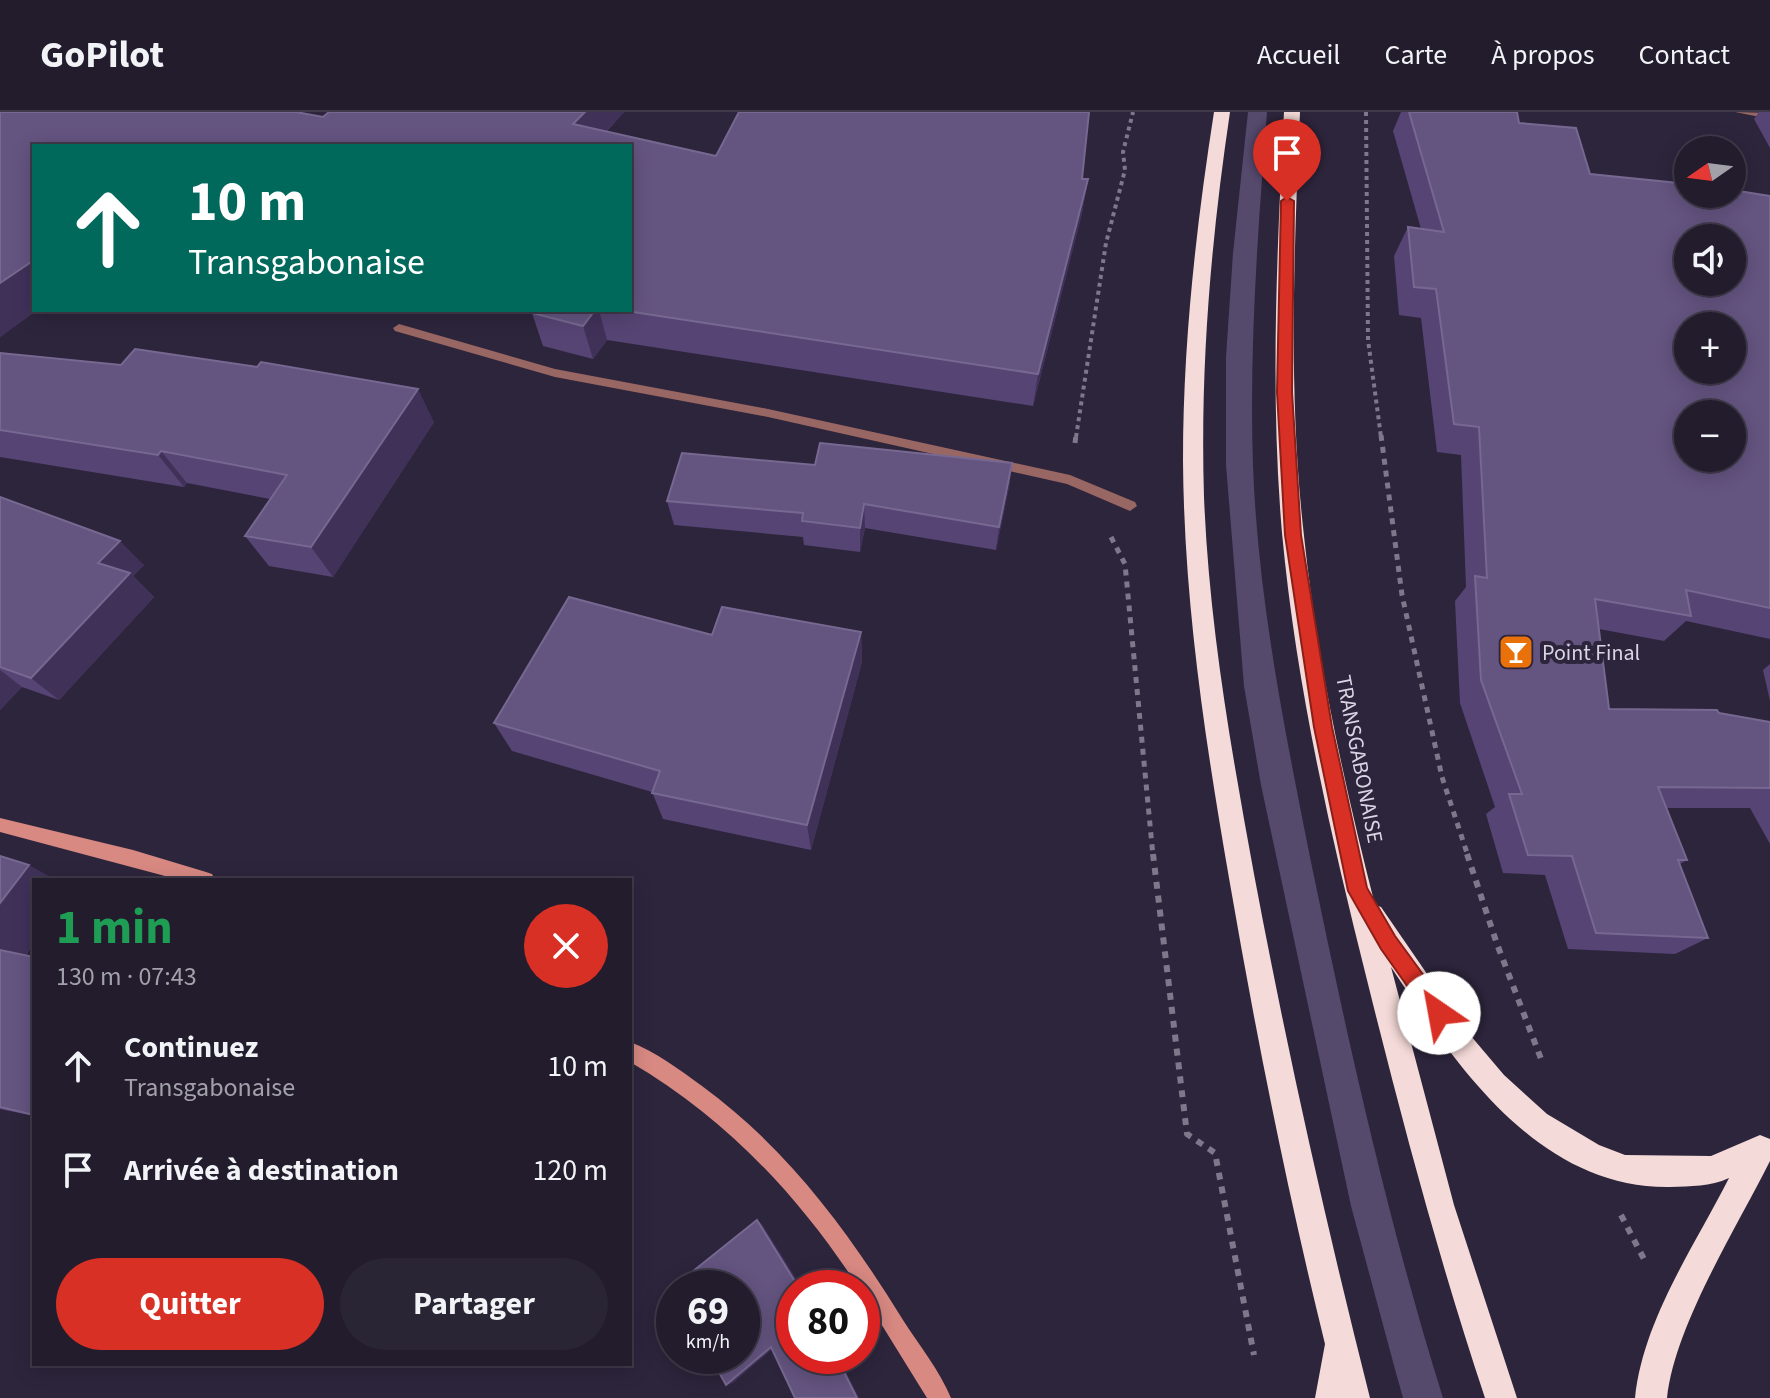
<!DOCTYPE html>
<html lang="fr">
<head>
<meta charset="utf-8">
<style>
  body { margin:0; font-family:"Source Sans 3",sans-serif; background:#2a2535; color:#f1f3f6; height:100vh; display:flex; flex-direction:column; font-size:30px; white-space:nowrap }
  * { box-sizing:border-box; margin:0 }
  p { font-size:26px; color:#a2a1aa }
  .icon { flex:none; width:44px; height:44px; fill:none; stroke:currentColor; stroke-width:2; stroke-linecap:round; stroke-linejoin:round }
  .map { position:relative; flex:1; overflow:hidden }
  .sheet { position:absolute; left:32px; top:766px; width:600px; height:488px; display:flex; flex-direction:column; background:#221c2d; border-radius:0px; box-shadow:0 4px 20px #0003,0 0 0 2px #3f3a49 }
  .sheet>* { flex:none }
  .hud { position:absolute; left:32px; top:32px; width:600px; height:168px; border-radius:0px; box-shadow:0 4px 20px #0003,0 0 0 2px #3f3a49; background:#00695c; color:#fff; overflow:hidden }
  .needle { width:52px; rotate:256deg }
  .controls { position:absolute; left:1674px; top:24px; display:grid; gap:16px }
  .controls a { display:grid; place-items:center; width:72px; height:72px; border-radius:50%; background:#221c2d; box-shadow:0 4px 20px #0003,0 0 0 2px #3f3a49; font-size:40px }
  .speed { position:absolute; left:656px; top:1158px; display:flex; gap:16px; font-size:40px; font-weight:700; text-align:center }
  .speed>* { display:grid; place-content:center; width:104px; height:104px; border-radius:50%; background:#221c2d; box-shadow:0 4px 20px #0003,0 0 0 2px #3f3a49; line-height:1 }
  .speed small { font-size:20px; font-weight:400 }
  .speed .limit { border:12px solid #d22; background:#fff; color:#111 }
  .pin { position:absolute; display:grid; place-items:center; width:68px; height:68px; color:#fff; margin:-82px -34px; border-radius:50% 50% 50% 0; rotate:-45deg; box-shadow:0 0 8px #0007 }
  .pin .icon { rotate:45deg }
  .me { position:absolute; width:88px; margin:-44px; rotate:327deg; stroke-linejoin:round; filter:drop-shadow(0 0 6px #0008) }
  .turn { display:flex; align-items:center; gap:28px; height:168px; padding:0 24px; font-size:36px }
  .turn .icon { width:104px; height:104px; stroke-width:2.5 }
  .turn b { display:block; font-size:56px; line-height:68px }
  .round { display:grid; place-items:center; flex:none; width:84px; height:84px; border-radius:42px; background:#2a2535 }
  .overview { display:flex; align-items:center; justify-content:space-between; height:136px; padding:0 24px }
  h1 { font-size:48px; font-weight:700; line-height:60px; color:#1e9e55 }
  .button { display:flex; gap:16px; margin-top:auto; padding:16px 24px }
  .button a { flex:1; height:92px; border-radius:48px; background:#d93025; color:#fff; font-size:32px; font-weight:700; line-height:92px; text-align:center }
  .button a+a { background:#2a2535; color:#f1f3f6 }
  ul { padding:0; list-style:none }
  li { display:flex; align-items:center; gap:24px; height:104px; padding:0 24px }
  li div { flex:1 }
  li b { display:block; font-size:30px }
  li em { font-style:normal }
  header { display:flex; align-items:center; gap:48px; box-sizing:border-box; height:112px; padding:0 40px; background:#221c2d; border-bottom:2px solid #3f3a49 }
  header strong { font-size:38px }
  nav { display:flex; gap:44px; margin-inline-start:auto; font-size:28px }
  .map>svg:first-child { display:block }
</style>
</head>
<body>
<header>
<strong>GoPilot</strong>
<nav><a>Accueil</a><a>Carte</a><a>À propos</a><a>Contact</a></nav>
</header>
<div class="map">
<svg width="1770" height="1286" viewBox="0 0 1770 1286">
  <rect width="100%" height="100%" fill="#2d253c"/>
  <path fill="#55496c" d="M1248,0h19c-9,118 -18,236 -14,354 5,133 32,266 58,396 37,180 77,360 132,536h-40l-7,-25 -45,-167 -90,-421 -17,-99 -18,-221v-108l7,-104z"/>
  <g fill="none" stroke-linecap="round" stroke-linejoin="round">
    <g stroke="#7e788b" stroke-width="4" stroke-dasharray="4 4" stroke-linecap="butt">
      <path d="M1366,0l2,228 13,97"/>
      <path d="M1076,325l30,-194 19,-73 -2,-18 10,-40"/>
    </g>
    <g stroke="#7e788b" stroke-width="5" stroke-dasharray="6 6" stroke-linecap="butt">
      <path d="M1381,323l21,160 40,182 26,79"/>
      <path d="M1075,331l1,-8"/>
      <path d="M1111,425l14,27 28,292"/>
    </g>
    <g stroke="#7e788b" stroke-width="6" stroke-dasharray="7 7" stroke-linecap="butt">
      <path d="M1153,742l34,280 28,19 39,202"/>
      <path d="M1467,742l30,90 46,120"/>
      <path d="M1621,1103l25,48"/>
    </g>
    <g fill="#996763" fill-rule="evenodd">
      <path d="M1735,0l35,1v6z"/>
      <path d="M399,212l156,45 213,40 302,66 65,27 2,4 -7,5 -63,-27 -299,-67 -213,-40 -160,-46 -2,-3z"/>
    </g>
    <g fill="#d88982" fill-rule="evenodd">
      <path d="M0,706l133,32 73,22 6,2 3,6h-35l-180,-48z"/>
      <path d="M630,930c26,10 50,28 72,44 86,63 146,145 201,234 16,25 37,51 48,78h-24l-65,-105v-5h-3c-61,-93 -133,-170 -229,-226z"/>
    </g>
    <g fill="#f4dad8" fill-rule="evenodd">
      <path d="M1214,0h16c-19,128 -30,255 -26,385 5,127 27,252 50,377 33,176 72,350 116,524h-55l10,-54c-38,-154 -69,-309 -96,-466 -24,-139 -45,-276 -46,-417 0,-118 13,-233 31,-349z"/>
      <path d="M1284,0h16c-6,141 -12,283 4,424 13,125 40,247 71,369l6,2 84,122 39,46 43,39 52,31 26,10 86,1 49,-21 10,4v22c-34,68 -95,164 -103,237h-32c8,-78 59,-151 94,-220 -19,9 -38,8 -59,9 -132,2 -214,-122 -279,-220l63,238 63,193h-32c-46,-138 -83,-277 -118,-418 -37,-147 -71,-296 -85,-447 -12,-140 -5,-281 2,-421z"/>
    </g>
  </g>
  <g fill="#564474">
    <path d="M0,0l323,5 6,-5h295l-18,20 110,24 372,23 -6,34 -49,193 -426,-66 -14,19 -50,-13 -11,-33 2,-3h96v-164h-596v164h3l-37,27z"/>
    <path d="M1401,0h116l2,11 71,51 180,22v443l-84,-18 -22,20 -65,-12 10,80 110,4 51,9v122l-20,-36h-83l20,52 -7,4 28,74 -33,16 -107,-5 -23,-74 -42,-2 -17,-59 9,-7 -35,-104 -5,-102 11,-14 -5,-132 -24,-3 -16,-134 -22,-3 -5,-59 14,-29 13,2 -28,-98z"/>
    <path d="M1759,0h11v36l-16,-29z"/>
    <path d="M0,241l434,69 -101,155 -64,-11 -24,-30 25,-37 -83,-16 -3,4 -184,-30z"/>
    <path d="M1012,351l-3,24 -13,63 -131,-22 -5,24 -56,-7 -1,-8 -129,-12 -7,-24 148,-36z"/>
    <path d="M0,385l144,68 -11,11 21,21 -95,103 -37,-13 -22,23z"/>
    <path d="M861,520l1,30 -51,188 -148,-31 -11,-27 -140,-41 -18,-28 218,-88z"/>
    <path d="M1770,552v37l-7,-31z"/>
    <path d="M0,744l34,24v63l-8,12 8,2v159l-34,-7z"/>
  </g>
  <g fill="#403159">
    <path d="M585,0h39l-32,34 -19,-22z"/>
    <path d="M1088,67l-6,34 -49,193 5,-32z"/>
    <path d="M34,148v50h3l-37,27v-54z"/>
    <path d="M595,198h4l8,30 -14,19 -10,-33z"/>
    <path d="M418,277l16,33 -101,155 -22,-30z"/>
    <path d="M161,339l26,32 -3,4 -26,-32z"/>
    <path d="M1012,351l-3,24 -13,63 3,-23z"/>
    <path d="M864,392l1,24 -5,24v-24z"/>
    <path d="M120,429l24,24 -11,11 21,21 -95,103 -28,-22 67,-115z"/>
    <path d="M861,520l1,30 -51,188 -4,-25z"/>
    <path d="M0,558l22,17 -22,23z"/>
    <path d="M29,753l27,15h-22v63l-15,21 -19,-8v-53z"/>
    <path d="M757,1108l5,4 40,64h-3z"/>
    <path d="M776,1234l-43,37 -7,2 45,-38z"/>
    <path d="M836,1244h2l21,42h-2z"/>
  </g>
  <g fill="#645480" stroke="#766890" stroke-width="2" fill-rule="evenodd">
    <path d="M0,0h296l27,5 6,-5h256l-12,12 143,32 23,-44h350l-7,67h6l-50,195 -418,-64h10v-164h-596v114l-34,23z"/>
    <path d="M1409,0h108l2,11 57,5 14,46 98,10v10h44v-4l38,6v412l-84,-18 5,26 -96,-17 14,110 108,1 2,3 51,9v66l-112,-1 29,73h-9l30,78 -112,-5 -24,-77 -44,-1 -19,-61h13l-41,-114 -6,-104 12,2 -8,-151 -25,-3 -18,-135 -22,-2 -6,-60 36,5zM1688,126h44v44h-44zM1688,214h44v44h-44zM1688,302h44v44h-44z"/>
    <path d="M534,198h61l-12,16 -51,-13z"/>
    <path d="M135,237l122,18 4,-5 157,27 -107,158 -66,-11 42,-61 -126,-24 -3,4 -158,-25v-77l121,12z"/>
    <path d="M820,331l192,20 -13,64 -135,-23 -4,24 -58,-7 1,-8 -136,-12 15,-48 133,12z"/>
    <path d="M0,385l120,44 -22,22 32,10 -99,105 -31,-11z"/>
    <path d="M569,485l143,38 10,-28 139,25 -54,193 -155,-32 8,-22 -166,-48z"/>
    <path d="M0,744l29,9 -29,38z"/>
    <path d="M0,838l34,7v158l-34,-8z"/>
    <path d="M757,1108l42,68h-5v68h42l21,42h-62l-24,-51 -45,38 -16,-29h32v-68h-68v5l-2,-5z"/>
  </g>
  <path fill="#d93025" stroke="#8d1f18" stroke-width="2" d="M1287,85l7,4 -2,191 9,143 31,192 35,161 28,48 51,70 3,7 -3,8 -7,3 -7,-3 -51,-72 -33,-58 -34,-164 -29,-192 -8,-143 4,-191z"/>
  <defs>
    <symbol id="bar-square" viewBox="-11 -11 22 22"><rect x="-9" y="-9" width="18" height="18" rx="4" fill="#e8710a" stroke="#2d253c"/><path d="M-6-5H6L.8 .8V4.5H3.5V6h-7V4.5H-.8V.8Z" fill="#fff"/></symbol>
  </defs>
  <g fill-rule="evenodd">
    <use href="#bar-square" x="1496" y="520" width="40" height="40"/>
  </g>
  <g text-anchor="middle" stroke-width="8" stroke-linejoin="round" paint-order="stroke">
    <g font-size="22" fill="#d9d5e4" stroke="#2d253c" text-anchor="start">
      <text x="1542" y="548">Point Final</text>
    </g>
    <g font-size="22" fill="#d9d5e4" stroke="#2d253c">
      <text transform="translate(1360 647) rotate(79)" y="8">TRANSGABONAISE</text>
    </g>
  </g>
</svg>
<div class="controls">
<a><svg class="needle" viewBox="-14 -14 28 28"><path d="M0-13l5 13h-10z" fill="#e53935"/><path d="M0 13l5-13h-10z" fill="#a2a1aa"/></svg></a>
<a><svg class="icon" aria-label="sound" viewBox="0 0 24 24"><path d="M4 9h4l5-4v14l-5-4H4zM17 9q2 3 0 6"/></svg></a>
<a>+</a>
<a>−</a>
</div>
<div class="speed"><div>69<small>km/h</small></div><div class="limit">80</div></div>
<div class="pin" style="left:1287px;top:89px;background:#d93025"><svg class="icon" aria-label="arrive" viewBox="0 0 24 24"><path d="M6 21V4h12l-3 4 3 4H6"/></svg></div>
<svg class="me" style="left:1439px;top:901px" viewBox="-20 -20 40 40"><circle r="19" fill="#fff"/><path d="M0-13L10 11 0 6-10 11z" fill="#d93025"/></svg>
<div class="hud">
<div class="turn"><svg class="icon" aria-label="ahead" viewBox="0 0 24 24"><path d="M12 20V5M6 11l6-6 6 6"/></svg><div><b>10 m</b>Transgabonaise</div></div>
</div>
<section class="sheet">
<div class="overview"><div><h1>1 min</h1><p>130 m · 07:43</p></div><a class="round" style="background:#d93025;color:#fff"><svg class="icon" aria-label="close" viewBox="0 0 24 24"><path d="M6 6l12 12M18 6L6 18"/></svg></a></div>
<ul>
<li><svg class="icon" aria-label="ahead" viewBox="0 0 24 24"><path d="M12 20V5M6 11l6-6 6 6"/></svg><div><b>Continuez</b><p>Transgabonaise</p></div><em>10 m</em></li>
<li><svg class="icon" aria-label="arrive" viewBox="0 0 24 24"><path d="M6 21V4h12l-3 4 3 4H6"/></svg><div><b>Arrivée à destination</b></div><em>120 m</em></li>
</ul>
<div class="button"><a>Quitter</a><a>Partager</a></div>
</section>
</div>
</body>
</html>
